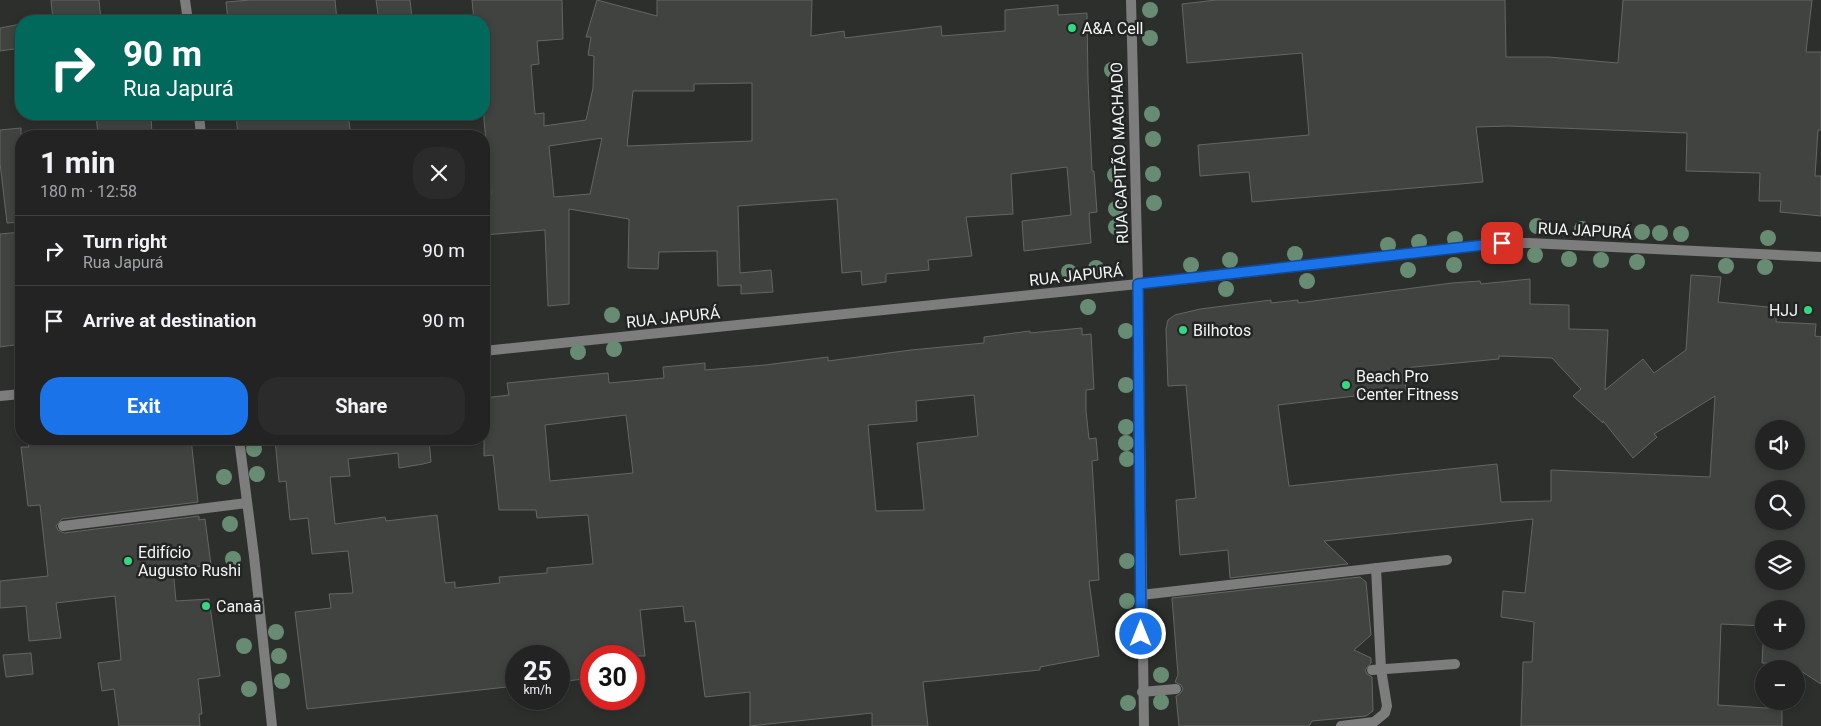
<!DOCTYPE html>
<html lang="en">
<head>
<meta charset="utf-8">
<style>
  body { margin:0; font-family:Roboto,sans-serif; background:#2a2b2a; color:#f1f3f6; height:100vh; display:flex; flex-direction:column; font-size:19px; white-space:nowrap }
  * { box-sizing:border-box; margin:0 }
  p { font-size:16px; color:#a2a4a5 }
  .icon { flex:none; width:28px; height:28px; fill:none; stroke:currentColor; stroke-width:2; stroke-linecap:round; stroke-linejoin:round }
  .map { position:relative; flex:1; overflow:hidden }
  .panel { position:absolute; left:15px; top:130px; width:475px; height:315px; display:flex; flex-direction:column; background:#222322; border-radius:20px; box-shadow:0 2px 8px #0003,0 0 0 1px #3f4040 }
  .panel>* { flex:none }
  .hud { position:absolute; left:15px; top:15px; width:475px; height:105px; border-radius:20px; box-shadow:0 2px 8px #0003,0 0 0 1px #3f4040; background:#00695c; color:#fff; overflow:hidden }
  .controls { position:absolute; left:1755px; top:420px; display:grid; gap:10px }
  .controls a { display:grid; place-items:center; width:50px; height:50px; border-radius:50%; background:#222322; box-shadow:0 2px 8px #0003,0 0 0 1px #3f4040; font-size:25px }
  .speed { position:absolute; left:505px; top:645px; display:flex; gap:10px; font-size:25px; font-weight:700; text-align:center }
  .speed>* { display:grid; place-content:center; width:65px; height:65px; border-radius:50%; background:#222322; box-shadow:0 2px 8px #0003,0 0 0 1px #3f4040; line-height:1 }
  .speed small { font-size:12px; font-weight:400 }
  .speed .limit { border:8px solid #d22; background:#fff; color:#111 }
  .pin { position:absolute; display:grid; place-items:center; width:42px; height:42px; color:#fff; margin:-21px; border-radius:10px; box-shadow:0 2px 8px #0006 }
  .me { position:absolute; width:55px; margin:-28px; rotate:0deg; stroke-linejoin:round; filter:drop-shadow(0 0 4px #0008) }
  .turn { display:flex; align-items:center; gap:18px; height:105px; padding:0 25px; font-size:22px }
  .turn .icon { width:65px; height:65px; stroke-width:2.5 }
  .turn b { display:block; font-size:35px; line-height:42px }
  .round { display:grid; place-items:center; flex:none; width:52px; height:52px; border-radius:20px; background:#2a2b2a }
  .headline { display:flex; align-items:center; justify-content:space-between; height:85px; padding:0 25px }
  h1 { font-size:30px; font-weight:700; line-height:38px }
  .primary-button { display:flex; gap:10px; margin-top:auto; padding:10px 25px }
  .primary-button a { flex:1; height:58px; border-radius:20px; background:#1a73e8; color:#fff; font-size:20px; font-weight:700; line-height:58px; text-align:center }
  .primary-button a+a { background:#2a2b2a; color:#f1f3f6 }
  ul { padding:0; list-style:none }
  li { display:flex; align-items:center; gap:15px; height:70px; padding:0 25px; border-top:1px solid #3f4040 }
  li div { flex:1 }
  li b { display:block; font-size:19px }
  li em { font-style:normal }
  .map>svg:first-child { display:block }
</style>
</head>
<body>
<div class="map">
<svg width="1821" height="726" viewBox="0 0 1821 726">
  <rect width="100%" height="100%" fill="#2d2f2d"/>
  <g fill="#414341" stroke="#646664" fill-rule="evenodd">
    <path d="M51,0h48l2,21h-48z"/>
    <path d="M250,0h85l2,21h-109l-2,-19z"/>
    <path d="M376,0h34l2,19 -33,2z"/>
    <path d="M472,0h90l1,39 -26,2 2,23 -8,1 4,49 9,-1v13l42,-6 7,-32 1,-32 -6,-1 3,-18h-5l11,-37 60,16v-16h155l-1,36 33,-5 1,7 96,-12 1,10 63,-5v-21l53,-5v10l29,-2 1,68 4,90h2l3,41 -8,1 2,30 -67,8 -2,-30 49,-6 -4,-48 -56,7 2,40 -47,3 6,39 -44,4 1,10 -43,4v8l-24,3 -1,-14 -19,2 -5,-74 -99,7 2,67 31,-3 2,22 -32,2v-9l-23,1 -1,-35 -58,1 -1,17 -30,-1 1,-49 -60,-10v95l-21,2 -3,-76 -61,5v-40l7,-1 -7,-74v-99h-10zM752,83v58l-125,5 6,-55h61v-7zM602,138l-12,56 -36,3 -5,-51z"/>
    <path d="M1216,0h289l1,57h43l69,6 5,-63h189l-6,52h15v78h-3l-3,46h6v40l-41,-4 1,-11h-22l1,-28 -74,-2 1,-38 -179,-7 -32,1 7,55 -231,20 -3,-30 -49,4 -2,-31 111,-10 -7,-82 -115,10 -5,-59z"/>
    <path d="M21,24v24l-21,3v-23z"/>
    <path d="M96,114h55l1,22h-54z"/>
    <path d="M236,114h112l3,22h-113z"/>
    <path d="M21,128v94l-14,1 -7,-60v-33z"/>
    <path d="M21,232v112l-21,3v-113z"/>
    <path d="M1691,275l30,2 -3,25 59,6 -1,14 40,2 -1,12 6,1v347l-31,-20 -28,-1 2,-37 -43,-2 -3,81 64,4v17h-261l2,-64h9l2,-40 -33,-5 2,-26 22,2 8,-74 -209,22 24,23 -118,14 -2,-28 -48,5 -4,-55 20,-2 -10,-113 -18,1 -2,-57 2,-9 7,-5 25,-6 71,-9v3l27,-3v3l154,-20 28,-2 1,3 49,-5v25l39,1v24l39,1 -3,60 38,-31 11,14 32,-23zM1499,356l53,2 29,31 -8,7 30,27v-2l30,37 24,-21 -3,-3 61,-38 -5,81 -159,-7v31l-50,1 -4,-38 -208,22 -11,-81 128,-15 -2,-22 95,-9zM1764,429h32v32h-32zM1764,489h32v32h-32zM1764,549h32v32h-32zM1764,609h32v32h-32z"/>
    <path d="M1082,328v7l9,-1 3,55 -8,1v21l3,28 7,-1 2,22 -6,1 7,119 -10,1 10,75 -59,11v3l-117,12 5,44h-56v-13l-122,13v-34l-45,5 -10,-76 -10,1 -2,-16 -43,4 5,46h-54v22l-32,4v-26h-43v30l-209,23 -12,-97 36,-4 -2,-14 24,-1 -5,-42 -36,3 -4,-36 -18,2 -4,-39 -7,1 -4,-43h154l2,23 -8,2 -24,4 -1,-15 -50,6 2,17 -20,1 5,47 50,-7 1,4 51,-6 8,68 10,-1v6l45,-5 -1,-6 48,-4v-5l46,-4 -5,-49 -51,3 -1,-8h-37l-6,-55 -9,1v-58l25,-3 -2,-12 101,-10 1,10 55,-5 -1,-11 42,-4v7l60,-5 63,-8v4l83,-11 73,-7v-6l46,-6v2zM974,395l4,41 -61,7 7,67 -48,1 -8,-86 49,-4 -1,-20zM626,415l7,58 -83,8 -5,-56z"/>
    <path d="M27,439h164l7,63 -136,17 -6,7 2,4 6,3 135,-17v4l6,-1 6,46 -38,4 3,32 33,-2 11,77 -22,3 4,35h-3l1,12h-81l-5,-37 -12,2 -4,-28 23,-3 -6,-64 -59,7 5,35 -32,3 -3,-35 -26,2v-27l48,-5 -8,-71 -12,1 -7,-59h8z"/>
    <path d="M1360,577l6,5 5,53 -17,15 17,8v5l-6,7 2,4 5,3 1,34 -7,5 -54,5 -3,5h-130l-3,-30 4,-2 3,-5 -2,-4 -6,-3 3,-7 -6,-77z"/>
    <path d="M31,653l2,21 -27,3 -3,-22z"/>
  </g>
  <g fill="none" stroke-linecap="round" stroke-linejoin="round">
    <g stroke="#7c7d7c" stroke-width="10">
      <path d="M63,526l184,-23"/>
      <path d="M1141,595l306,-35"/>
      <path d="M1372,670l83,-6"/>
      <path d="M1142,692l34,-3"/>
      <path d="M1341,726l33,-4 11,-9 2,-7 -6,-37 -5,-101"/>
    </g>
    <g stroke="#7c7d7c" stroke-width="10">
      <path d="M185,0l3,21"/>
      <path d="M1131,0l7,284 6,442"/>
      <path d="M199,114l2,22"/>
      <path d="M484,351l732,-75 287,-33h26l292,14"/>
      <path d="M0,396l21,-2"/>
      <path d="M239,439l15,117 18,170"/>
    </g>
  </g>
  <g fill="#688b73">
    <circle cx="1150" cy="10" r="8"/>
    <circle cx="1150" cy="38" r="8"/>
    <circle cx="1112" cy="70" r="8"/>
    <circle cx="1152" cy="114" r="8"/>
    <circle cx="1153" cy="139" r="8"/>
    <circle cx="1153" cy="174" r="8"/>
    <circle cx="1115" cy="175" r="8"/>
    <circle cx="1154" cy="203" r="8"/>
    <circle cx="1116" cy="209" r="8"/>
    <circle cx="1537" cy="226" r="8"/>
    <circle cx="1116" cy="227" r="8"/>
    <circle cx="1582" cy="229" r="8"/>
    <circle cx="1642" cy="232" r="8"/>
    <circle cx="1660" cy="233" r="8"/>
    <circle cx="1681" cy="234" r="8"/>
    <circle cx="1768" cy="238" r="8"/>
    <circle cx="1455" cy="239" r="8"/>
    <circle cx="1419" cy="242" r="8"/>
    <circle cx="1388" cy="245" r="8"/>
    <circle cx="1295" cy="254" r="8"/>
    <circle cx="1535" cy="255" r="8"/>
    <circle cx="1511" cy="256" r="8"/>
    <circle cx="1569" cy="259" r="8"/>
    <circle cx="1230" cy="260" r="8"/>
    <circle cx="1601" cy="260" r="8"/>
    <circle cx="1637" cy="262" r="8"/>
    <circle cx="1191" cy="265" r="8"/>
    <circle cx="1454" cy="265" r="8"/>
    <circle cx="1726" cy="266" r="8"/>
    <circle cx="1765" cy="267" r="8"/>
    <circle cx="1096" cy="268" r="8"/>
    <circle cx="1408" cy="270" r="8"/>
    <circle cx="1069" cy="272" r="8"/>
    <circle cx="1307" cy="281" r="8"/>
    <circle cx="1226" cy="289" r="8"/>
    <circle cx="1088" cy="307" r="8"/>
    <circle cx="612" cy="315" r="8"/>
    <circle cx="1126" cy="331" r="8"/>
    <circle cx="614" cy="349" r="8"/>
    <circle cx="578" cy="352" r="8"/>
    <circle cx="1126" cy="385" r="8"/>
    <circle cx="1126" cy="427" r="8"/>
    <circle cx="1126" cy="443" r="8"/>
    <circle cx="254" cy="449" r="8"/>
    <circle cx="1127" cy="459" r="8"/>
    <circle cx="257" cy="474" r="8"/>
    <circle cx="224" cy="477" r="8"/>
    <circle cx="230" cy="524" r="8"/>
    <circle cx="233" cy="559" r="8"/>
    <circle cx="1127" cy="561" r="8"/>
    <circle cx="1127" cy="601" r="8"/>
    <circle cx="276" cy="632" r="8"/>
    <circle cx="244" cy="646" r="8"/>
    <circle cx="279" cy="656" r="8"/>
    <circle cx="1161" cy="675" r="8"/>
    <circle cx="282" cy="681" r="8"/>
    <circle cx="249" cy="689" r="8"/>
    <circle cx="1161" cy="702" r="8"/>
    <circle cx="1128" cy="703" r="8"/>
  </g>
  <g fill="none" stroke-linecap="round" stroke-linejoin="round">
    <defs>
      <path id="route" d="M1141,634l-3,-350 364,-41"/>
    </defs>
    <use href="#route" stroke="#114b97" stroke-width="12"/>
    <use href="#route" stroke="#1a73e8" stroke-width="9"/>
  </g>
  <g fill="#35d881" stroke="#232524" stroke-width="2">
    <circle cx="1072" cy="28" r="5"/>
    <circle cx="1808" cy="310" r="5"/>
    <circle cx="1183" cy="330" r="5"/>
    <circle cx="1346" cy="385" r="5"/>
    <circle cx="128" cy="561" r="5"/>
    <circle cx="206" cy="606" r="5"/>
  </g>
  <g text-anchor="middle" stroke-width="5" stroke-linejoin="round" paint-order="stroke">
    <g font-size="16" fill="#f3f5f4" stroke="#232524" text-anchor="start">
      <text x="1082" y="34">A&amp;A Cell</text>
      <text x="1798" y="316" text-anchor="end">HJJ</text>
      <text x="1193" y="336">Bilhotos</text>
      <text x="1356" y="382">Beach Pro<tspan x="1356" dy="18">Center Fitness</tspan></text>
      <text x="138" y="558">Edifício<tspan x="138" dy="18">Augusto Rushi</tspan></text>
      <text x="216" y="612">Canaã</text>
    </g>
    <g font-size="16" fill="#f3f5f4" stroke="#232524">
      <text transform="translate(1119 153) rotate(-92)" y="6">RUA CAPITÃO MACHADO</text>
      <text transform="translate(1585 230) rotate(3)" y="6">RUA JAPURÁ</text>
      <text transform="translate(1076 275) rotate(-6)" y="6">RUA JAPURÁ</text>
      <text transform="translate(673 317) rotate(-6)" y="6">RUA JAPURÁ</text>
    </g>
  </g>
</svg>
<div class="controls">
<a><svg class="icon" aria-label="sound" viewBox="0 0 24 24"><path d="M4 9h4l5-4v14l-5-4H4zM17 9q2 3 0 6"/></svg></a>
<a><svg class="icon" aria-label="search" viewBox="0 0 24 24"><circle cx="10" cy="10" r="6"/><path d="M15 15l6 6"/></svg></a>
<a><svg class="icon" aria-label="layers" viewBox="0 0 24 24"><path d="M12 4l9 5-9 5-9-5zM3 14l9 5 9-5"/></svg></a>
<a>+</a>
<a>−</a>
</div>
<div class="speed"><div>25<small>km/h</small></div><div class="limit">30</div></div>
<div class="pin" style="left:1502px;top:243px;background:#d93025"><svg class="icon" aria-label="arrive" viewBox="0 0 24 24"><path d="M6 21V4h12l-3 4 3 4H6"/></svg></div>
<svg class="me" style="left:1141px;top:634px" viewBox="-20 -20 40 40"><circle r="17" fill="#1a73e8" stroke="#fff" stroke-width="3"/><path d="M0-11L8 9 0 5-8 9z" fill="#fff"/></svg>
<div class="hud">
<div class="turn"><svg class="icon" aria-label="right" viewBox="0 0 24 24"><path d="M7 20v-9h11M14 6l5 5-5 5"/></svg><div><b>90 m</b>Rua Japurá</div></div>
</div>
<section class="panel">
<div class="headline"><div><h1>1 min</h1><p>180 m · 12:58</p></div><a class="round"><svg class="icon" aria-label="close" viewBox="0 0 24 24"><path d="M6 6l12 12M18 6L6 18"/></svg></a></div>
<ul>
<li><svg class="icon" aria-label="right" viewBox="0 0 24 24"><path d="M7 20v-9h11M14 6l5 5-5 5"/></svg><div><b>Turn right</b><p>Rua Japurá</p></div><em>90 m</em></li>
<li><svg class="icon" aria-label="arrive" viewBox="0 0 24 24"><path d="M6 21V4h12l-3 4 3 4H6"/></svg><div><b>Arrive at destination</b></div><em>90 m</em></li>
</ul>
<div class="primary-button"><a>Exit</a><a>Share</a></div>
</section>
</div>
</body>
</html>
